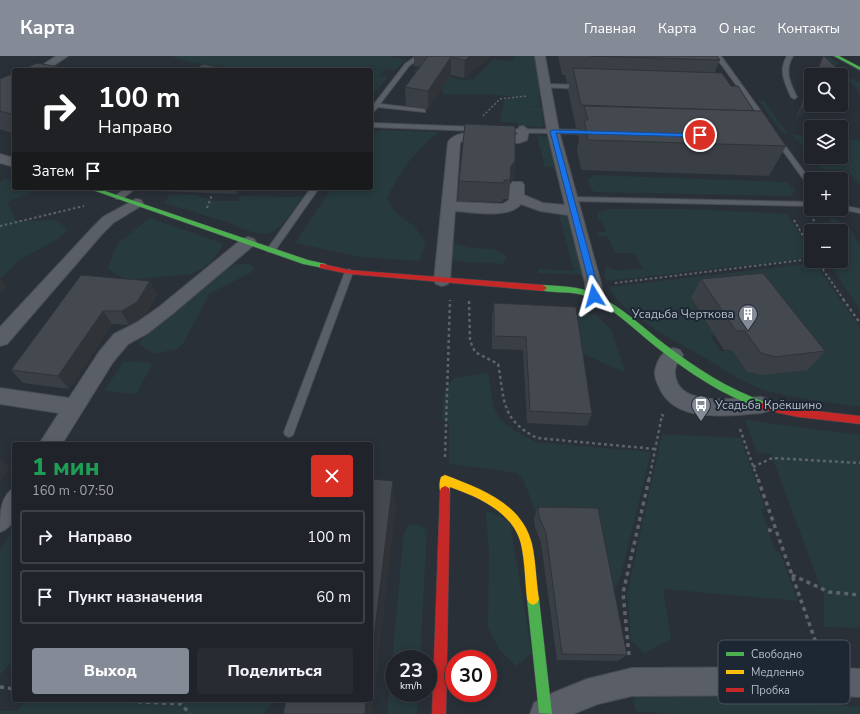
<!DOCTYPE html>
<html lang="ru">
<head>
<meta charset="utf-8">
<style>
  body { margin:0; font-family:"Nunito Sans",sans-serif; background:#282c32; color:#f1f3f6; height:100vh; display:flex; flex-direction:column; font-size:15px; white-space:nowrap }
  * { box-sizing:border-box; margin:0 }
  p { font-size:13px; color:#a2a4a8 }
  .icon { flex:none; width:22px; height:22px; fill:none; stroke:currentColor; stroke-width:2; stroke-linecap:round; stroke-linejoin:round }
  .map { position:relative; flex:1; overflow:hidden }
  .panel { position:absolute; left:12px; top:386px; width:361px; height:260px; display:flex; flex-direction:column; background:#20242a; border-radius:4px; box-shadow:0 2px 10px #0003,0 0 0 1px #3d4147 }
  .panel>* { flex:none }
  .top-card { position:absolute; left:12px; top:12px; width:361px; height:122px; border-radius:4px; box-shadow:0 2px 10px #0003,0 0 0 1px #3d4147; background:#202124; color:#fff; overflow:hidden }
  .controls { position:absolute; left:804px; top:12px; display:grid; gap:8px }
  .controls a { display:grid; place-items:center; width:44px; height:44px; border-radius:4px; background:#20242a; box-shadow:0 2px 10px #0003,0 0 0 1px #3d4147; font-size:20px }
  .speed { position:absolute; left:385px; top:594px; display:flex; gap:8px; font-size:20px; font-weight:700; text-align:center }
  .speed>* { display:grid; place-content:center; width:52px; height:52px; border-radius:50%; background:#20242a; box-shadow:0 2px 10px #0003,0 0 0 1px #3d4147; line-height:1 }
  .speed small { font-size:10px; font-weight:400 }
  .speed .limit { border:6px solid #d22; background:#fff; color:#111 }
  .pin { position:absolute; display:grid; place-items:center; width:34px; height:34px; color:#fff; margin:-17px; border:2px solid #fff; border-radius:50%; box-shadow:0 1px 4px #0007 }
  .me { position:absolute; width:44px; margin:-22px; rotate:352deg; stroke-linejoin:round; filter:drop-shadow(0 0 3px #0008) }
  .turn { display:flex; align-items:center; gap:14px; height:84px; padding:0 20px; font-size:18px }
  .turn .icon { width:52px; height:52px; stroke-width:2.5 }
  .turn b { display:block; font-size:28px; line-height:34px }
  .then { display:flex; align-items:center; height:38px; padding:0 20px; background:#0003; gap:8px; font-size:15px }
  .round { display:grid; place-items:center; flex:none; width:42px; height:42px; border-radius:4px; background:#282c32 }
  .headline { display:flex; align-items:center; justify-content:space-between; height:68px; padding:0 20px }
  h1 { font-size:24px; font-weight:800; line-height:30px; color:#1e9e55 }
  .action { display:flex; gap:8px; margin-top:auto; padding:8px 20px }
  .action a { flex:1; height:46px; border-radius:4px; background:#848b96; color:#fff; font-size:16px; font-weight:800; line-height:46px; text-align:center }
  .action a+a { background:#282c32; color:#f1f3f6 }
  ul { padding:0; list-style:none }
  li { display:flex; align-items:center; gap:12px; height:54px; margin:0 8px 6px; padding:0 12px; border:2px solid #3d4147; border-radius:4px }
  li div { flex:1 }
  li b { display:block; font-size:15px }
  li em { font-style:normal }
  header { display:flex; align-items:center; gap:24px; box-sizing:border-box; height:56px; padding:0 20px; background:#848b96; color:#fff }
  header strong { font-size:19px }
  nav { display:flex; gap:22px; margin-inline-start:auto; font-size:14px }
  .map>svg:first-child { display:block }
</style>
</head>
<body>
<header>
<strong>Карта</strong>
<nav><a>Главная</a><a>Карта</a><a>О нас</a><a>Контакты</a></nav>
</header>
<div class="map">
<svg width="860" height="658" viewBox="0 0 860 658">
  <rect width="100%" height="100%" fill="#2a3038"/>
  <g fill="#273a3e" fill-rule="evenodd">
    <path d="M169,0h219l18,4 -12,11 -9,-2 -6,7 8,2 -12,14h-4v-22h-141l-4,-3 -31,-4z"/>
    <path d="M516,0h22l2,50h-14l16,1 2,19 -2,1 -24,-1v-3l-18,-1 4,-22 9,-3 -26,-3h-44l-1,-12 -13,-7 -16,-3 3,-4 47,12 11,-1 20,-20 16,3z"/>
    <path d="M821,0h7l12,8 -6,2 6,6 20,11v9z"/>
    <path d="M759,45h5l24,33 -5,-1z"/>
    <path d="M379,74l60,2c-23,17 -40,41 -52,66l9,15 18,13 12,16 -7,19 -59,-4 -65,-14 37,-55h39v-55z"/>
    <path d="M792,78l19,2v21z"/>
    <path d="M537,79l10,2 4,5 21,67 -8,-4 -5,-27 -7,-11h-7z"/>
    <path d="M841,82l19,2v46l-13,-16 -26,-1 -10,-12h30z"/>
    <path d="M594,119l192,7 10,9 -7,5 -195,-4 -5,-6 -1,-6z"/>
    <path d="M5,123l9,3v6h18l4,2 -29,12 9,19 40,-1 11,9 -7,9 -41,22 -16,17h-3v-94z"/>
    <path d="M169,139h25l22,6h23v-5l64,1c-9,11 -19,29 -31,35 -9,5 -35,-4 -42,-9l-66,-20z"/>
    <path d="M688,153l99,5 17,27 7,17 -204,23 -3,-5 1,-8 4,-1 3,3 31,-1 -8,-16h-20l-8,-17h-10v-4h9l-4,-11h-4v-9l11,-3z"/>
    <path d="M558,156l14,1 17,62 -50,-2 -1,-4 36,2z"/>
    <path d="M150,162l74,26c-11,15 -15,23 -33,30l-65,6 -18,-11 9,-25z"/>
    <path d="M833,162c9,6 23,11 23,23l4,3v66l-33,-49h14v-30h-14l4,-2 -1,-10z"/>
    <path d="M451,187l20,5 23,1 12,7v3l-3,5 -53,-3z"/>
    <path d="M815,207l45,65v79c-33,-5 -66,-8 -99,-18 -20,-7 -39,-21 -58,-32 -25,-15 -82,-43 -94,-70zM691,243l70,76 -14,-3 -15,-22 -12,1 -9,-15 9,-1 -11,-8z"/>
    <path d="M238,208h10l6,3 -2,5 -43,22 -25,48 -7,7 -24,5 -15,-11 22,-22 62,-51z"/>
    <path d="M571,253l25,6 15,14 14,42h-4l-35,-16 -8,-8 2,-21 -6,-6z"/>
    <path d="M124,305l29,2 -17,31 -32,-3z"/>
    <path d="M488,317c3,12 3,28 8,39 7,14 26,23 40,30l115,10 -30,123 -6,14 -79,-75 -12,-33 -7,-8 -68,-9v-40l-7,-5 3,-29 9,-12z"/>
    <path d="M745,364l115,15v193l-36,-1v-31l-53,-142 -14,-1z"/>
    <path d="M662,378l79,4 24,71h-4l14,42 5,1 18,49 -135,-12 8,50 -27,14 -13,-13 -4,-46z"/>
    <path d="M486,455l14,5 10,7 22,130 -16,13 -17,-17 -11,-21 1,-74z"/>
    <path d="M410,469h8l9,5 -7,129h-26v34h24l-1,21h-30l17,-182z"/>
    <path d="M14,471v132l-14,16v-124z"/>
    <path d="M643,636l217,15v7h-194l-30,-3 -3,-12z"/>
    <path d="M25,644h249l-10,14h-264v-3h17z"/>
  </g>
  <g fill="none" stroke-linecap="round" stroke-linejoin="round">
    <defs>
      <g id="lane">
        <path d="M416,0h6l-13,10 -29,38 43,5 2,1v2l-47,-5 -7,7v-6l3,-4 31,-40z"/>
        <path d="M715,0h6l47,65v2h-4z"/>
        <path d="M787,0h6c-9,15 -3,27 4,41l-3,2 -3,-2c-6,-14 -13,-26 -4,-41z"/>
        <path d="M544,28l38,1 3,2 -3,2 -40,-2 -1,-1z"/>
        <path d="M371,67l106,4 3,2 -3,2 -106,-4z"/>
        <path d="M499,73l92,1 3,2 -3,2 -90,-2 -3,-2z"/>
        <path d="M774,80h4l33,45v7l-2,-1 -36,-50z"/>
        <path d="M127,132h9l-14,11h-6v-4z"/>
        <path d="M311,132h8l-45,64h-6v-4z"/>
        <path d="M569,141l242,5v4l-239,-5 -4,-2z"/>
        <path d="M841,149l19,4v4l-20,-4z"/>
        <path d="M349,213l4,3 -59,160 -1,3 -4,2 -4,-2 -1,-3 61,-160z"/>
      </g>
      <g id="street">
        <path d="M56,0h12l-21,14h-12z"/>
        <path d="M535,0h10l14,75 42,152 2,13 -3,4 -6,2 -6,-2 -3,-4v-13l-17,-68 -28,-4 -19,-7c-11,15 -48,8 -66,7l-5,69 -2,4 -6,2 -6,-2 -2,-4 14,-138c11,-16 51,-8 69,-7l2,-8 4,-1 6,4 -2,10 -8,3 -57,-2 -2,2 -4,59 47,2 6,-4 1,-15 2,-3h10l2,3v10l19,8 22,2 -18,-74z"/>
        <path d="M0,98l14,4v9l-14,-4z"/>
        <path d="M136,143l5,1 2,3 -2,3 -28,17 -10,10 -96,111 -7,2v-19l93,-100 10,-10z"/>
        <path d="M248,181l6,2 2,3 -2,3 -83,70 -23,18 -20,11 -15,18 -51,82h-23l20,-31 -59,-9v-16l69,10 30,-46 15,-18 22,-11 23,-16 83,-68z"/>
        <path d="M673,292l7,2 3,5c-2,4 -6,7 -7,11 -2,6 -1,12 2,18 12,22 61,14 83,13l7,2 3,6 -3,6 -7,2c-31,2 -82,11 -100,-22 -3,-7 -7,-12 -6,-20 2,-11 8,-20 18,-23z"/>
        <path d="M14,432c0,18 6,37 -14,44 0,-17 0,-36 14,-44z"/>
        <path d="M829,611l31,2v28l-31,-2 -197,1 -34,8 -25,10h-43l4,-11 21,-11 32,-13 45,-11z"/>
      </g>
      <g id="fast">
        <path d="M834,0h5l21,11v3z"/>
        <path d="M87,132h9l212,72 18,4 1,2 -4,2 -20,-4z"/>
        <path d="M543,229c14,1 29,1 42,5 30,11 54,34 78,53 33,25 66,47 105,60l2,3 -2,3 -3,1c-42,-14 -76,-37 -110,-64 -21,-17 -42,-38 -67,-49 -16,-7 -32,-3 -48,-7l-1,-2z"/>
        <path d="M533,537l4,2 2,4 13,115 -13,-1 -12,-114 2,-4z"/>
      </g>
      <path id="slow" d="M445,419c36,14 77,28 87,69 4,18 4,37 7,55l-2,4 -4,2 -4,-2 -2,-4c-2,-18 -2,-37 -6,-55 -8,-32 -43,-47 -71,-57l-1,7 -4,2 -4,-2c-2,-5 -2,-12 0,-17z"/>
      <g id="jam">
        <path d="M320,208h3l26,6 194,15 4,3 -4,3 -194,-17 -29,-6z"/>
        <path d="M765,346l33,7 62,7v8l-62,-7 -33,-7 -3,-1 -2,-3 2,-3z"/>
        <path d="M445,430l4,2 1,3 -4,223h-14l8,-223 1,-3z"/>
      </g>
    </defs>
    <use href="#lane" stroke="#484c53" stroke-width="2"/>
    <use href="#street" stroke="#484c53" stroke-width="2"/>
    <use href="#fast" stroke="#484c53" stroke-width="1"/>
    <use href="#slow" stroke="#484c53" stroke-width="1"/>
    <use href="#jam" stroke="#484c53" stroke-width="1"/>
    <path stroke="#5d636a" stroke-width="1.5" stroke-dasharray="2 2" stroke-linecap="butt" d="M483,60l17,-17 27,-3"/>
    <g stroke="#5d636a" stroke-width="2" stroke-dasharray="2.5 2.5" stroke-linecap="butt">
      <path d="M207,152l5,-13"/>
      <path d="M813,163l4,7"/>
      <path d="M794,164l17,30"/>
      <path d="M0,170l84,-20"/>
      <path d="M817,205l27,39"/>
      <path d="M615,227l196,-24"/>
    </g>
    <g stroke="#5d636a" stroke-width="2.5" stroke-dasharray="3 3" stroke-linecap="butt">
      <path d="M843,243l17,24"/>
      <path d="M469,245l1,40 5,11 23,12c7,36 2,55 39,74l118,11"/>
      <path d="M740,373l18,51"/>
      <path d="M445,401l5,-157"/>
      <path d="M753,411l19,-9 88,5"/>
      <path d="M649,424l13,-65 2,1"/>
    </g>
    <g stroke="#5d636a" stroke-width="3.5" stroke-dasharray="4 4" stroke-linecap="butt">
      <path d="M758,423l62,175"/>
      <path d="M768,474l8,1"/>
      <path d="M792,519l37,17 31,3"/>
      <path d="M629,599l-6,-62 26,-114"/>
      <path d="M0,631l14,2"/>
      <path d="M106,644l75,4 9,10"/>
    </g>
    <use href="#lane" fill="#5a5e66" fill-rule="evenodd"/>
    <use href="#street" fill="#5a5e66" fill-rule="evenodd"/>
    <use href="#fast" fill="#4caf50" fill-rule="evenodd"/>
    <use href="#slow" fill="#ffc107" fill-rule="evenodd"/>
    <use href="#jam" fill="#c62828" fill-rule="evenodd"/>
  </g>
  <g fill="#3a3f45">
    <path d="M414,0h77l-27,22 -13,-3 -23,34 -22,-3 -1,-19 15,-20 -6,-1z"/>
    <path d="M558,0h159l3,4 -5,12 16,14 55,60 -17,30 -188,-6 -4,-21 2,-9 -1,-5 1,-7h-3l-8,-38 2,-7h-3l-2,-8h-3z"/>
    <path d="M823,0l21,19 -3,6v-6h-27z"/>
    <path d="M14,17v61l-14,-5v-50z"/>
    <path d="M811,25v24h5l-21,15z"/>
    <path d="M515,105l-2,19 -3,4 -2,15h-5l-1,3 -44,-1 1,-20z"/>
    <path d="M157,132h83l-3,6 -79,-3z"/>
    <path d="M81,219l77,19 -13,21 -10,7 -6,3 -17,-1 -43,65 -46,-6 -12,-13z"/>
    <path d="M701,223l124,72 -17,19 -47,5 -14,-3 -15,-22h-8l-33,-52z"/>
    <path d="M494,247l82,4 16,107 -5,12 -60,-3 -4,-73 -31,-1v-33z"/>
    <path d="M538,451l89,148 -9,6 -61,-1 -16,-117 -6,-16 -1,-9z"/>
  </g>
  <g fill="#303338">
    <path d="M471,0h20l-27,22 1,-18z"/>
    <path d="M451,1v18l-23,34v-18z"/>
    <path d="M811,41v8h5l-21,15 10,-18z"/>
    <path d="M515,105l-2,19 -3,4 1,-18z"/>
    <path d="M235,132h5l-3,6z"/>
    <path d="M0,222l7,8 -7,8z"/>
    <path d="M150,225l8,13 -13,21 -10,7 -6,3 -8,-14z"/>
    <path d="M103,255l9,13 -43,65 -11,-13z"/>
    <path d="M0,403l10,8 -10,15z"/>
    <path d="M393,425l3,25 -24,208h-7l1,-14h5v-38z"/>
  </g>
  <g fill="#444950" stroke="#303338">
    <path d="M428,0h43l-6,4 -14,-3 -23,34 -23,-4z"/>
    <path d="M590,0h127l3,4z"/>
    <path d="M823,0h1l20,19 -3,2v-2h-25z"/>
    <path d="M37,7l38,7h-54z"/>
    <path d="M203,8l30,6h-39z"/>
    <path d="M573,12l149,5 9,13h7l16,25 -173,-6z"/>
    <path d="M14,17v42l-14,-4v-32z"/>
    <path d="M811,30v11l-6,5z"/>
    <path d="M584,50l178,5 24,35 -198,-6 -4,-20h4z"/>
    <path d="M465,68l50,2v35l-4,5 -1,14h-6v3l-45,-2z"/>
    <path d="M763,217l62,78 -50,6 -14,-4 -16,-22h-9l-35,-52z"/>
    <path d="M81,219l69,6 -13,21 -10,6 -6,3h-18l-45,65 -47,-6z"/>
    <path d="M494,247l82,4 16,107 -62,-3 -4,-74 -32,-1z"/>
    <path d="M371,423l22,2 -22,181z"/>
    <path d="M538,451l60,1 29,147 -65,-1 -16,-121 -7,-16z"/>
    <path d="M286,644h80l-1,14h-82z"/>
  </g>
  <path fill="#1a73e8" stroke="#114b97" d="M553,74l147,4 3,1 -3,2 -144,-4 43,158 -1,5 -4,3 -4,-3 1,-5 -41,-160z"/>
  <defs>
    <symbol id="building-pin" viewBox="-11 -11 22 30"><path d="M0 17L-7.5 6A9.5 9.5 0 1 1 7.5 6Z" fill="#848b96" stroke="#1d2633"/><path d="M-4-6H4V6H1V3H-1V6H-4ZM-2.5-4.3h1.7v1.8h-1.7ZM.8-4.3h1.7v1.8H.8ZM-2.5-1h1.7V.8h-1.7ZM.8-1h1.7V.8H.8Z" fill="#fff"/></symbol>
    <symbol id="bus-pin" viewBox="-11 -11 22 30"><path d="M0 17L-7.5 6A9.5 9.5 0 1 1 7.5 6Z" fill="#848b96" stroke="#1d2633"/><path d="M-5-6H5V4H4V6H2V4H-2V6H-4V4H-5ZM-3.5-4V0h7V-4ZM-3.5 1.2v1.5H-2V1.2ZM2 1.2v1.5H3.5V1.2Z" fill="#fff"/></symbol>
  </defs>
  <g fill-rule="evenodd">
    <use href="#building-pin" x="737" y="247" width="22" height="30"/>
    <use href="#bus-pin" x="690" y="338" width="22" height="30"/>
  </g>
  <g text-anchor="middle" stroke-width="4" stroke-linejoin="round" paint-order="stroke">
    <g font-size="12" fill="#b4bcc9" stroke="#1d2633" text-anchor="end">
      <text x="734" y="262">Усадьба Черткова</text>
      <text x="715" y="353" text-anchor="start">Усадьба Крёкшино</text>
    </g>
  </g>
  <rect x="718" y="584" width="132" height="64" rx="6" fill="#1d2633" stroke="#4a5360" stroke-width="1"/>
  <rect x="726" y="596" width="18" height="4" fill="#4caf50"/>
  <rect x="726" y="614" width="18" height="4" fill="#ffc107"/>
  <rect x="726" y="632" width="18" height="4" fill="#c62828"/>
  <g font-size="11" fill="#b4bcc9">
    <text x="751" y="602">Свободно</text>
    <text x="751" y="620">Медленно</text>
    <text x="751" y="638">Пробка</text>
  </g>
</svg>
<div class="controls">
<a><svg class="icon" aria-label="search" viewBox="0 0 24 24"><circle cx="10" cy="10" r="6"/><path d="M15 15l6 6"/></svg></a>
<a><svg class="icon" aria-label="layers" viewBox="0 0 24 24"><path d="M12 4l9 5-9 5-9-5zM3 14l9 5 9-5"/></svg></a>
<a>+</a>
<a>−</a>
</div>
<div class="speed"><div>23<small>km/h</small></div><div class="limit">30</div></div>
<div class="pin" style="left:700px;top:79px;background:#d93025"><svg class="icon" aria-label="arrive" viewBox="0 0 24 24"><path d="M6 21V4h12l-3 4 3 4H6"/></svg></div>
<svg class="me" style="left:594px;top:240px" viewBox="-20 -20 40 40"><path d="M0-17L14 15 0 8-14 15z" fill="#1a73e8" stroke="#fff" stroke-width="4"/></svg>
<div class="top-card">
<div class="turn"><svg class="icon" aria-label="right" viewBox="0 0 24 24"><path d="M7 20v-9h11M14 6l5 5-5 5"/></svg><div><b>100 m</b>Направо</div></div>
<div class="then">Затем<svg class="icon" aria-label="arrive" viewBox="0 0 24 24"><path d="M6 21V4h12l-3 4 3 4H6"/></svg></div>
</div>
<section class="panel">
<div class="headline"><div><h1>1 мин</h1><p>160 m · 07:50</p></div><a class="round" style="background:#d93025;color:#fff"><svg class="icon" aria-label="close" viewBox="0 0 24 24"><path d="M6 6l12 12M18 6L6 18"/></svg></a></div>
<ul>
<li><svg class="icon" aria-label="right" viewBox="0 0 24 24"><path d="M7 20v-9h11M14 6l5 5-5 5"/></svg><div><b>Направо</b></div><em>100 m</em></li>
<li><svg class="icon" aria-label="arrive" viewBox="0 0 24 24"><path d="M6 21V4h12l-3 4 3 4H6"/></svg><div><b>Пункт назначения</b></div><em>60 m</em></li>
</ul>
<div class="action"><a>Выход</a><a>Поделиться</a></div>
</section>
</div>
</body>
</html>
